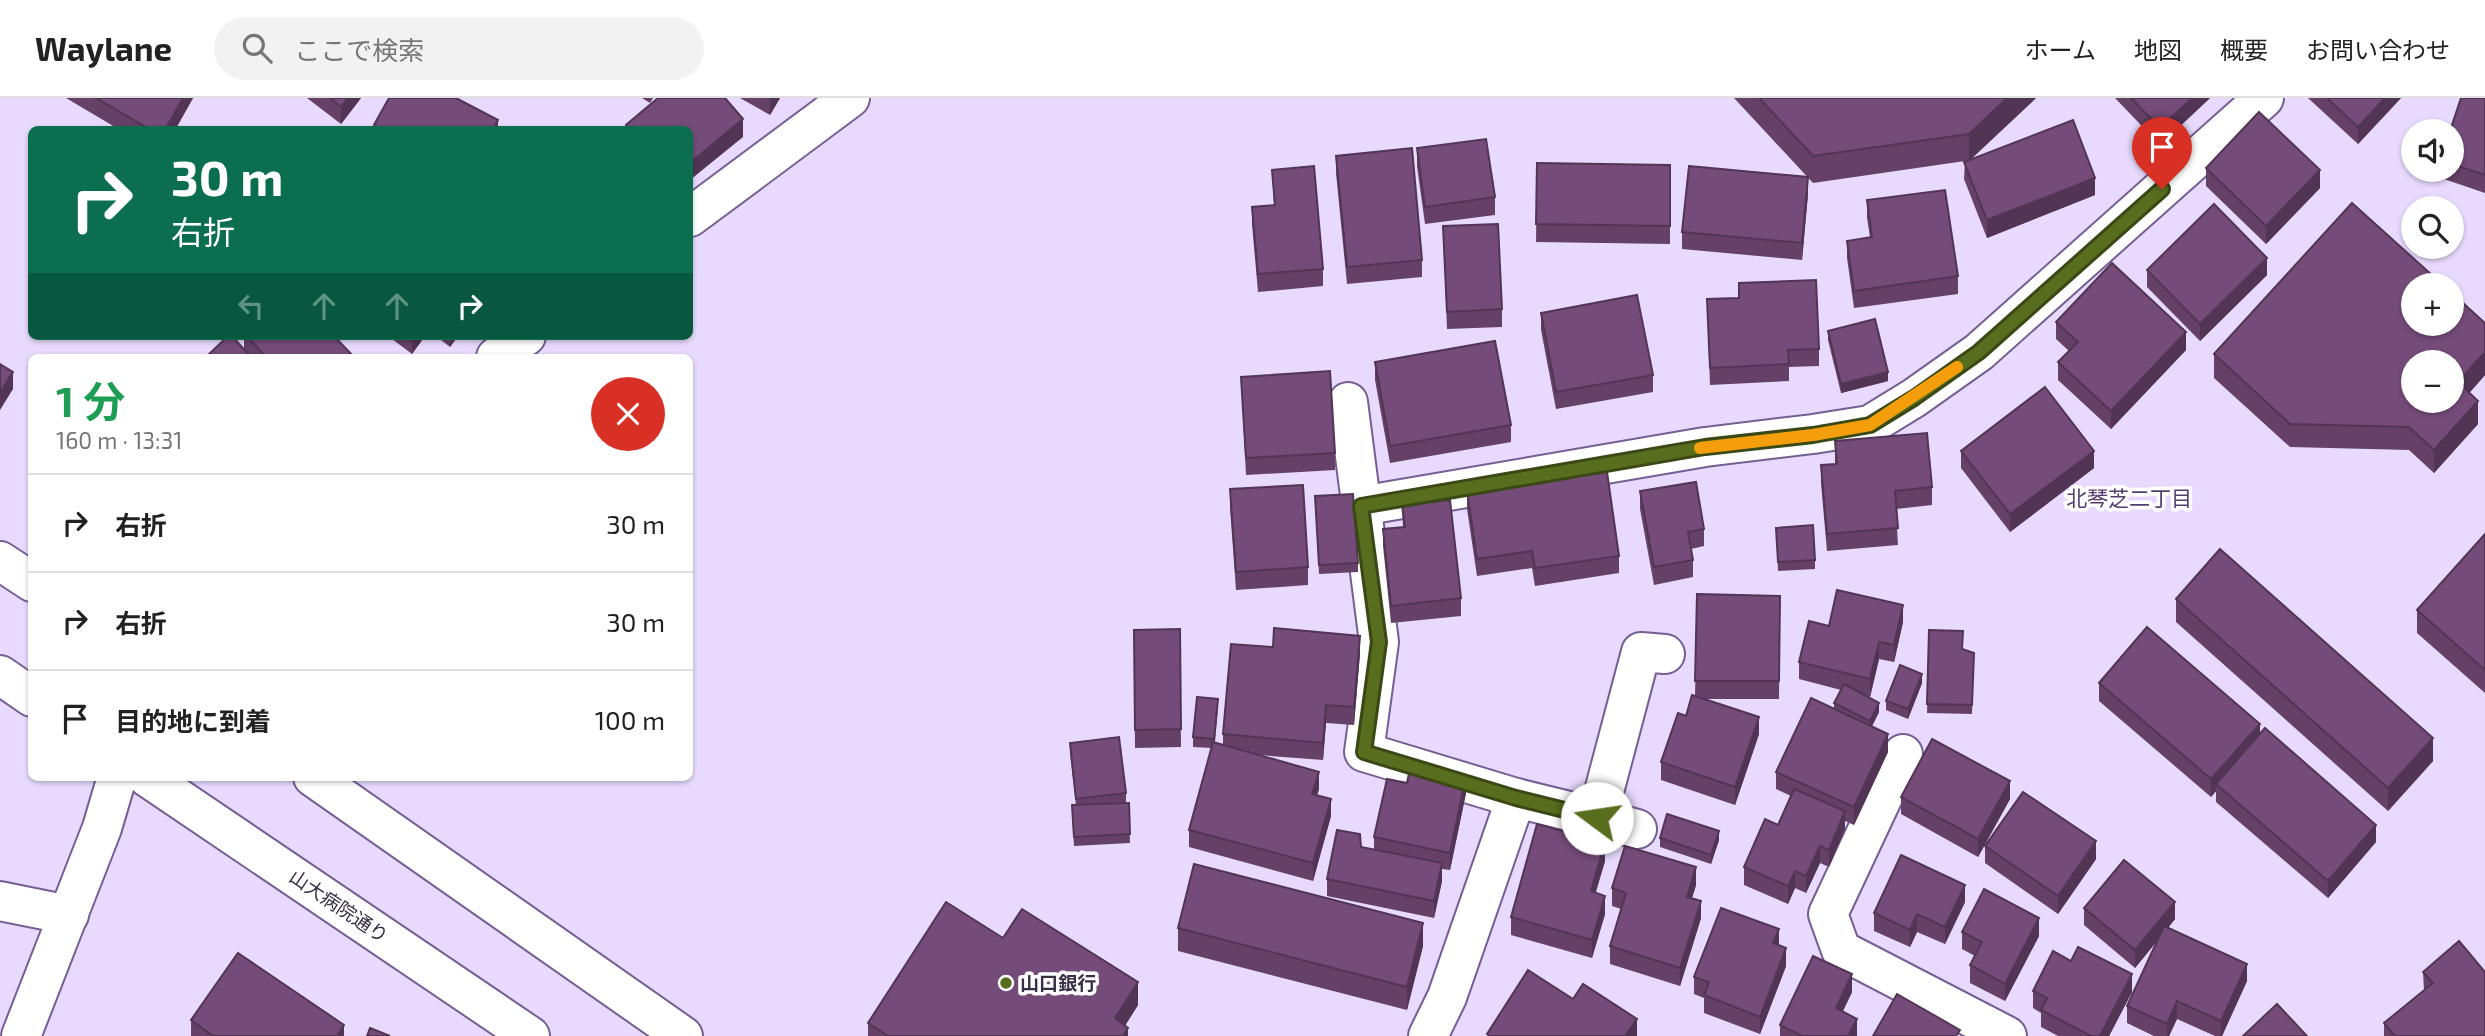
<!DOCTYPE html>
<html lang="ja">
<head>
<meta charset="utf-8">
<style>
  body { margin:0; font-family:"Exo 2","Noto Sans JP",sans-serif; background:#f2f2f2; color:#222; height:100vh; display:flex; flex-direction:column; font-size:26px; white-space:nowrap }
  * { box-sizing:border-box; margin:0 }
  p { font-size:23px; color:#767676 }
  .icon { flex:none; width:38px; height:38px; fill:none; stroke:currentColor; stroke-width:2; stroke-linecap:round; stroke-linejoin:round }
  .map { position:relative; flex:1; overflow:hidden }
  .sheet { position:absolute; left:28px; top:256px; width:665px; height:427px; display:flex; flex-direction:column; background:#fff; border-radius:10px; box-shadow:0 2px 5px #0004 }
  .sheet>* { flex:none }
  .hud { position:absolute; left:28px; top:28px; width:665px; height:214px; border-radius:10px; box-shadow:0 2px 5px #0004; background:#0b6e4f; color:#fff; overflow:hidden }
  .controls { position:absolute; left:2401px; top:21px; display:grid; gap:14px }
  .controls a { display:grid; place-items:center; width:63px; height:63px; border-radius:50%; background:#fff; box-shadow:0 2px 5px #0004; font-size:35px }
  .pin { position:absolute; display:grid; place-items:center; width:60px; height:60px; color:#fff; margin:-72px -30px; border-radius:50% 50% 50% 0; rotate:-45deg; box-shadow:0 0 7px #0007 }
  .pin .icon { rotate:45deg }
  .me { position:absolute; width:77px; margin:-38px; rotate:284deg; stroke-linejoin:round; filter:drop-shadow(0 0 5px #0008) }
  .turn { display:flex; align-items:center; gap:24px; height:147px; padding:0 28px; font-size:32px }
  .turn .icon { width:91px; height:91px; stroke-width:2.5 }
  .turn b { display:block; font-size:49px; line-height:60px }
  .lanes { display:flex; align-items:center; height:66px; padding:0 28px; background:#0003; justify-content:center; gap:35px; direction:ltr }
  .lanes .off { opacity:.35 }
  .round { display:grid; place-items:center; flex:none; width:74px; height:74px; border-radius:37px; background:#f2f2f2 }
  .summary { display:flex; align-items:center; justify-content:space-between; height:119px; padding:0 28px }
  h1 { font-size:42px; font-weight:700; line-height:52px; color:#1e9e55 }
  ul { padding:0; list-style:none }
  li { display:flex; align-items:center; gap:21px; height:98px; padding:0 28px; border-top:2px solid #e0e0e0 }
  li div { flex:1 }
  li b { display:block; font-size:26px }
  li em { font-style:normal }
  header { display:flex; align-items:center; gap:42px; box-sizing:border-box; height:98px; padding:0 35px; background:#fff; border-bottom:2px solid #e0e0e0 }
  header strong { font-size:33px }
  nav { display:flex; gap:38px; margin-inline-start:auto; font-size:24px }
  .search { width:490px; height:63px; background:#f2f2f2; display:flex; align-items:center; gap:18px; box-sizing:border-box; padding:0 24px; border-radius:38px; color:#767676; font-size:26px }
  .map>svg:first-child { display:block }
</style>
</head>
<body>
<header>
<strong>Waylane</strong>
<div class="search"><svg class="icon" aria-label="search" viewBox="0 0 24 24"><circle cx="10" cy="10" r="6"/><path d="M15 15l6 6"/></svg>ここで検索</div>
<nav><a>ホーム</a><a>地図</a><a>概要</a><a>お問い合わせ</a></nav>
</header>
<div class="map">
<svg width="2485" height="938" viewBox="0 0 2485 938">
  <rect width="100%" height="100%" fill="#e8dafe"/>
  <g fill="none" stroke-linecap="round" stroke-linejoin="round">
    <defs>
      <g id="minor">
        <path d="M1348,304l31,240 -15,110 152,46 81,20"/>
        <path d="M1361,408l344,-59 108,-13 57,-9 44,-27 65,-46 285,-254"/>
        <path d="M1903,656l-75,160 13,36 166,86"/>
        <path d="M1637,731l-40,-11 44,-166 24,2"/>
        <path d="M0,803l69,14"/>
        <path d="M1428,938l19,-39 69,-199"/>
      </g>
      <g id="tertiary">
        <path d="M690,119l160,-119"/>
        <path d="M496,259l30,-21"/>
        <path d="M0,463l32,21"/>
        <path d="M0,577l32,22"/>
        <path d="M147,679l383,259"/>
        <path d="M313,679l370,259"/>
        <path d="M21,938l81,-208 15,-51"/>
      </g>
    </defs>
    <use href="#minor" stroke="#755e93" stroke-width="42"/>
    <use href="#tertiary" stroke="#755e93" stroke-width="42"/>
    <use href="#minor" stroke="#fff" stroke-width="38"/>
    <use href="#tertiary" stroke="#fff" stroke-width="38"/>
  </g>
  <g fill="#654168">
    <path d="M66,0h127l-18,32h-55z"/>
    <path d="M307,0h54l-20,26z"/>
    <path d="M642,0h11l-3,5z"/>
    <path d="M740,0h40l-10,17z"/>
    <path d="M1734,0h302l-65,61 124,36 -108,43 -23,-59 1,-18 -152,22z"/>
    <path d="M2115,0h95l-50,47z"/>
    <path d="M2308,0h93l-43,46z"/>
    <path d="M2485,0v95l-44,-15v-8h11v-39z"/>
    <path d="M1417,50l78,49v18l-70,9 -8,-58z"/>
    <path d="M1336,58l86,104v17l-75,7 -11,-111z"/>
    <path d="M1537,65l133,2v79l-134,-2z"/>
    <path d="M2206,70l114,20 -54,56 -60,-58z"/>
    <path d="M1272,72l51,99v17l-65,6 -6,-68v-17l22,-2z"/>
    <path d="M1808,96l-6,66 -120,-11v-17z"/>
    <path d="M1867,102l91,76v18l-104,14 -7,-50v-17l23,-4 -3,-19z"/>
    <path d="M1443,128l59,83v18l-55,2z"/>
    <path d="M2147,172l120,5 -67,66 -53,-54z"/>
    <path d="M1707,201l112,50v17l-30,1v14l-79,4z"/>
    <path d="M1541,215l112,62v17l-97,17 -15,-79z"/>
    <path d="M2056,224l130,28 -75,79 -53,-49v-18l11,-11 -13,-12z"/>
    <path d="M2485,225v52l-16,18 9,31 -44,49 -25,-23 -119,-3 -76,-69v-24z"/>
    <path d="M1828,233l60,50 -47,12 -13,-53z"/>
    <path d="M244,238h90l20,21h-148l38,-8z"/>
    <path d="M388,238h37l-13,18z"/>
    <path d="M436,238h22l-8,11z"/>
    <path d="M1375,264l136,63v17l-121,21 -15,-83z"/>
    <path d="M1241,279l94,76v17l-89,5z"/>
    <path d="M1835,343l97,46v18l-36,4 2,36 -71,6 -6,-68v-18l14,-1z"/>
    <path d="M1961,353l133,17 -84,64 -49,-64z"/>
    <path d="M1230,391l78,78v18l-72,5 -6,-83z"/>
    <path d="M1467,393l152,65v17l-84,13 -3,-18 -55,8 -10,-67z"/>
    <path d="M1640,393l64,38v17l-13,3 2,11v17l-39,8 -14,-76z"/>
    <path d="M1315,398l43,67v9l-39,2z"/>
    <path d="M1402,407l59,93v18l-70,7 -8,-77v-17l20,-2z"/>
    <path d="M1776,430l39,32v9l-37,2z"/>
    <path d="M2485,436v159l-68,-60v-23z"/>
    <path d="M1697,496l83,2 -1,103h-75l55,35 -24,71 -74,-25v-18l34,-66z"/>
    <path d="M2176,501l257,162 -45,50 -212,-189z"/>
    <path d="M1903,524l-9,40 -15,-3 -9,38 -5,-2 14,17 -7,14 16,26 -34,73 -9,-4v8l-16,38 -9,-4 -14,30 -11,-5 -7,16 -44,-19v-18l34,-42 13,-29 -15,-7v-17l58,-63v-6l7,-13 -42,-11v-17l30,-36z"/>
    <path d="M1180,531l1,118 -46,1 -1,-118z"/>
    <path d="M1929,532l33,19 12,4 -2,61 -45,-1z"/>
    <path d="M1273,549l87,6 -6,72 -28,-2 -3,37 -65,-5 61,34 -2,6 14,21 -18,65 -124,-34v-17l23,-82 -19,-1v-10l25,-29 -3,34 8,3v-11z"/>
    <path d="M1922,585l-14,36 -22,-9v-9z"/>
    <path d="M2099,585l161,51 116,108 -48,56 -112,-96v-11l-5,6 -112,-96z"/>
    <path d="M1070,645l56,50v10h3l1,40 -56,3 -2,-32 4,-9 -6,-52z"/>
    <path d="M1407,685l59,10 -16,77 -8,-1v12l-8,37 -107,-22v-17l34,-32 13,3v-13z"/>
    <path d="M1901,699l109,2 -32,58 -77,-43z"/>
    <path d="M1660,740l59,2 -8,24 -51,-17z"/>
    <path d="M1985,748l111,13 -38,55 -73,-51z"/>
    <path d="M1605,763l-10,32 10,21 -13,44 -81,-23v-18z"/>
    <path d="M1696,787l-4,13 9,20 -21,68 -70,-22v-18l11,-37 -9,-3v-18z"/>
    <path d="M1965,804l-20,42 -28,-12 -7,15 -36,-16v-18z"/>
    <path d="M2084,810l91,11 -7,9 79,53 -25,55h-7l-38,-17 -8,17h-15l-27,-13v-17l30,-65 -22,27 -51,-43z"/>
    <path d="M1178,830l245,18 -16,64 -229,-59z"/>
    <path d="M1962,834l77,4 -34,65 -35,-18v-18l5,-9 -13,-7z"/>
    <path d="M1003,840l135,67 -13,21 3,10h-260v-13z"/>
    <path d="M1779,847l7,21 -26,68 -56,-21v-15l-10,-4v-17z"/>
    <path d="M2423,874l62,64h-101v-13l40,-33z"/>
    <path d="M2033,893l99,1 -23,44h-51l-17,-9v-14l-8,-5z"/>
    <path d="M1852,894l-9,19 14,25h-77v-11z"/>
    <path d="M191,922l153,16h-153z"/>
  </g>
  <g fill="#523555">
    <path d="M183,0h10l-18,32h-10z"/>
    <path d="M348,0h13l-20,26v-17z"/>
    <path d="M770,0h10l-10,17z"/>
    <path d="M2007,0h29l-67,63v-27z"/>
    <path d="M2192,0h18l-50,47v-17z"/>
    <path d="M2385,0h16l-43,46v-17z"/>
    <path d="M743,21v18l-53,43v-17z"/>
    <path d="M498,22v10h-5z"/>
    <path d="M2320,72v18l-54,56v-18z"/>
    <path d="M1808,79v17l-6,66v-17z"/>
    <path d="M2095,80v17l-108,43v-18z"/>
    <path d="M2267,160v17l-67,66v-17z"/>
    <path d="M2186,234v18l-75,79v-18z"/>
    <path d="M412,238h13l-13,18z"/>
    <path d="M450,238h8l-8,11z"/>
    <path d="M2485,254v23l-27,31v-24z"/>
    <path d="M13,274v17l-13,21v-17z"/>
    <path d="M1888,274v9l-47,12v-9z"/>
    <path d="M2478,303v23l-44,49v-23z"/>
    <path d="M2094,353v17l-84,64v-18z"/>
    <path d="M1903,507v17l-9,40v-17z"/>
    <path d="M1360,538v17l-6,72v-18z"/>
    <path d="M1879,544v17l-9,38v-18z"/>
    <path d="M1922,576v9l-14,36v-10z"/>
    <path d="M1879,605v9l-9,18v-9z"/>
    <path d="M1326,607v18l-3,37v-17z"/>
    <path d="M1759,619v17l-24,71v-18z"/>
    <path d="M2260,626v17l-44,43v7l-5,6v-18z"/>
    <path d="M1888,636v18l-34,73v-18z"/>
    <path d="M2433,640v23l-45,50v-23z"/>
    <path d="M1319,674v17l-7,22v-17z"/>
    <path d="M1466,678v17l-16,77v-17z"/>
    <path d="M2010,683v18l-32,58v-18z"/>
    <path d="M1331,701v17l-18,65v-18z"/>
    <path d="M1845,713v18l-16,38v-17z"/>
    <path d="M2376,727v17l-48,56v-17z"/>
    <path d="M1719,733v9l-8,24v-9z"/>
    <path d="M2096,743v18l-38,55v-18z"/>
    <path d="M1605,745v18l-14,48v-18z"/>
    <path d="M1820,748v17l-14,30v-17z"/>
    <path d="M1442,765v18l-8,37v-17z"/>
    <path d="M1696,769v18l-9,29v-17z"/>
    <path d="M1795,773v17l-7,16v-18z"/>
    <path d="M1965,787v17l-20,42v-17z"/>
    <path d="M1605,798v18l-13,44v-18z"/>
    <path d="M1701,803v17l-21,68v-18z"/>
    <path d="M2175,804v17l-40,49v-18z"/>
    <path d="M1917,816v18l-7,15v-17z"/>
    <path d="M2039,820v18l-34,65v-17z"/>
    <path d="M1423,825v23l-16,64v-23z"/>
    <path d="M1779,831v17l-6,-3z"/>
    <path d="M1786,850v18l-26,68v-17z"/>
    <path d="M2247,866v17l-25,55h-1v-15z"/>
    <path d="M1852,876v18l-16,33v-17z"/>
    <path d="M2132,876v18l-23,44h-9z"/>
    <path d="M1138,884v23l-20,31 -3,-18z"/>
    <path d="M2177,903v18l-8,17h-2v-12z"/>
    <path d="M1637,921v17h-12z"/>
    <path d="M1857,921v17h-9z"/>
    <path d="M344,927v11h-7z"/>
    <path d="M1128,930v8h-5z"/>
  </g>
  <g fill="#754c79" stroke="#523555" stroke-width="2" fill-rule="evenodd">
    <path d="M96,0h87l-18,32h-14z"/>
    <path d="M330,0h18l-7,9z"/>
    <path d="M389,0h67l42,22 -5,10h-111l-8,-5z"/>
    <path d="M658,0h67l18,21 -53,44v-33h-60l-4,-5z"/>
    <path d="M1759,0h248l-38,36 -156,22z"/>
    <path d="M2131,0h61l-32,30z"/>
    <path d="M2327,0h58l-27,29z"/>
    <path d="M2461,0h24v77l-33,-11v-33h-2z"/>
    <path d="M2259,14l61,58 -54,56 -60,-58z"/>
    <path d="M2073,22l22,58 -108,42 -23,-58z"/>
    <path d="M1486,41l9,58 -70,10 -8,-59z"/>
    <path d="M1412,50l10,112 -75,7 -11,-111z"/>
    <path d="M1537,65l133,2v61l-134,-2z"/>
    <path d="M1314,68l9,103 -65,5 -6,-67 23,-2 -3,-35z"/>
    <path d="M1689,68l119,11 -6,66 -120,-11z"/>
    <path d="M1945,92l13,86 -104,15 -7,-50 25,-4 -5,-37z"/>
    <path d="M2352,105l91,82h-30v39h39v-31l33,30v29l-27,30 20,19 -44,49 -25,-23 -119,-3 -76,-70zM2413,264h39v39h-39z"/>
    <path d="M2214,106l53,54 -67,66 -53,-54z"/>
    <path d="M1498,126l4,85 -55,3 -4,-86z"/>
    <path d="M2112,165l74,69 -75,79 -53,-49 20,-20 -22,-20z"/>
    <path d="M1816,182l3,69 -31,1 1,14 -79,4 -3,-69 32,-1v-15z"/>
    <path d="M1637,197l16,80 -97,17 -15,-79z"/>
    <path d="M1875,221l13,53 -47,12 -13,-53z"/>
    <path d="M228,238h4l19,21h-45z"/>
    <path d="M247,238h87l20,21h-88z"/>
    <path d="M1495,243l16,84 -121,21 -15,-84z"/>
    <path d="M0,266l13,8 -13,21z"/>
    <path d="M1330,273l5,82 -89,5 -5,-81z"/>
    <path d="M2045,289l49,64 -84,63 -49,-63z"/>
    <path d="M1927,335l5,54 -37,4 3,37 -71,6 -6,-69 16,-1 -2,-23z"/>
    <path d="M1607,374l12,84 -84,12 -3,-17 -55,8 -10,-68z"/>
    <path d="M1696,384l8,47 -16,3 5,28 -39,7 -14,-76z"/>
    <path d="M1303,387l5,82 -72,5 -6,-83z"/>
    <path d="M1353,396l5,69 -39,2 -4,-69z"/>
    <path d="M1450,402l11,98 -70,8 -8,-77 22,-2 -3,-22z"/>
    <path d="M1813,427l2,35 -37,2 -2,-34z"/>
    <path d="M2485,436v136l-68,-60z"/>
    <path d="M2220,451l213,189 -45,50 -212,-189z"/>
    <path d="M1837,492l66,15 -9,40 -15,-3 -9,37 -71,-17 10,-41 20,5z"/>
    <path d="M1697,496l83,2 -1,85h-84z"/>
    <path d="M2147,529l113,97 -49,55 -112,-96z"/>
    <path d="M1274,530l86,8 -6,71 -28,-2 -3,38 -100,-9 8,-90 42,3z"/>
    <path d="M1180,531l1,100 -46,1 -1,-100z"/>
    <path d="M1929,532l34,1 -1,18 12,4 -2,52 -45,-1z"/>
    <path d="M1900,567l22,9 -14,35 -22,-8z"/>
    <path d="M1844,586l35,19 -9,18 -36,-18z"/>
    <path d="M1692,597l67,22 -24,70 -74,-25 17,-49 8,3z"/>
    <path d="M1197,599l21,2 -4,40 -21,-2z"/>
    <path d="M1811,600l77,36 -34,73 -78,-35z"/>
    <path d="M2265,630l111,97 -48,56 -112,-97z"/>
    <path d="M1119,639l7,56 -50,6 -6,-56z"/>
    <path d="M1932,641l78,42 -32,58 -77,-42z"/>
    <path d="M1213,644l106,30 -7,22 19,5 -18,64 -124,-33z"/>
    <path d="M1411,666l55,12 -16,77 -76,-16 13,-58 20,4z"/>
    <path d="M1794,691l51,22 -16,39 -9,-4 -14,30 -11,-5 -7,15 -44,-19 21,-48 13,6z"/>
    <path d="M2023,694l73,49 -38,55 -73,-50z"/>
    <path d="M1129,705l1,31 -56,3 -2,-32z"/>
    <path d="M1667,716l52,17 -8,24 -51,-17z"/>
    <path d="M1537,726l68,19 -14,48 14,5 -13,44 -81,-23z"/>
    <path d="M1337,732l23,4 1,13 81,16 -8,38 -107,-22z"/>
    <path d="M1625,748l71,21 -9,30 14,4 -21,67 -70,-22 16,-53 -14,-5z"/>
    <path d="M1901,757l64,30 -20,42 -28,-13 -7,16 -36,-17z"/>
    <path d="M2124,762l51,42 -40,48 -51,-42z"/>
    <path d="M1194,766l229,59 -16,64 -229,-59z"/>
    <path d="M1984,791l55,29 -34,66 -35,-19 12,-23 -20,-10z"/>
    <path d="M946,804l57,36 19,-29 116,73 -23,36 13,10 -5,8h-235l-20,-13z"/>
    <path d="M1721,810l58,21 -6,14 13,5 -26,69 -56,-22 5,-13 -15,-5z"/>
    <path d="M2164,828l83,38 -26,57 -44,-20 -10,23 -40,-18z"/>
    <path d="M2459,843l26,31v64h-90l-11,-13 49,-40 -10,-11z"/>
    <path d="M2078,849l54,27 -32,62h-9l-50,-26 6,-12 -14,-7 20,-40 18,10z"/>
    <path d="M238,855l106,72 -7,11h-124l-22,-16z"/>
    <path d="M1813,858l39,18 -16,34 21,11 -9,17h-46l-22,-11z"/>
    <path d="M1528,872l45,29 10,-15 54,35 -12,17h-135l-3,-2z"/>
    <path d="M1897,896l63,36 -4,6h-83z"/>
    <path d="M2277,906l30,32h-64z"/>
    <path d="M370,930l20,8h-23z"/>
  </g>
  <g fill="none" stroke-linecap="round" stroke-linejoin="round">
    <defs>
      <path id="route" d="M1597,720l-81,-20 -152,-46 15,-110 -18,-136 344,-59 108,-12 57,-10 44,-27 65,-46 183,-163"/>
    </defs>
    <use href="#route" stroke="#394814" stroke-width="18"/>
    <use href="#route" stroke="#586e1e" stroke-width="12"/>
    <path stroke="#f59e0b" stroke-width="12" d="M1700,350l113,-13 57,-10 87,-58"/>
  </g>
  <circle fill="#586e1e" stroke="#fff" stroke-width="2.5" cx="1006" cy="885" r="7"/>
  <g text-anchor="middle" stroke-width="7" stroke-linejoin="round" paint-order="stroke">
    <g font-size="19" fill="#382e45" stroke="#fff">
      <text transform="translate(339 808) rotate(34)" y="7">山大病院通り</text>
    </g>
    <g font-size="19" font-weight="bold" fill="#382e45" stroke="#fff" text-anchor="start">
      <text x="1020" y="892">山口銀行</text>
    </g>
    <g font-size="21" fill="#533d6f" stroke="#fff">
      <text x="2129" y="408">北琴芝二丁目</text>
    </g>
  </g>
</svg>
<div class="controls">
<a><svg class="icon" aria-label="sound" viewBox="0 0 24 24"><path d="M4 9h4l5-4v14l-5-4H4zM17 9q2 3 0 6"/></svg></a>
<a><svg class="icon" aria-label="search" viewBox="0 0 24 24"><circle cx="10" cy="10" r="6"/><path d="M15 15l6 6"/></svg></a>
<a>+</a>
<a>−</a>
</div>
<div class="pin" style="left:2162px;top:91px;background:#d93025"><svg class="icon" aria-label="arrive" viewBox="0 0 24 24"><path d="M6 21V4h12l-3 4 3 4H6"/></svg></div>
<svg class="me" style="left:1597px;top:720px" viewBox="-20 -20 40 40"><circle r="19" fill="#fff"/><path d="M0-13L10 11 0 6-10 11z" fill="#586e1e"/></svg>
<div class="hud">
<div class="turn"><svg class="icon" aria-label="right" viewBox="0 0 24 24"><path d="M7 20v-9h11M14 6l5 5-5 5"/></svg><div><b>30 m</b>右折</div></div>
<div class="lanes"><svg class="icon off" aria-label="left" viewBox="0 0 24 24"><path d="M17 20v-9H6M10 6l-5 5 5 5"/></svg><svg class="icon off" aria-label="ahead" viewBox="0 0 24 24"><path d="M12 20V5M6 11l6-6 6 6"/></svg><svg class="icon off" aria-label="ahead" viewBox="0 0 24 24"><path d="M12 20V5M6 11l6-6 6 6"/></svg><svg class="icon" aria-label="right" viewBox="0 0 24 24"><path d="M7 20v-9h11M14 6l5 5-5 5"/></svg></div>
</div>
<section class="sheet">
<div class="summary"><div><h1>1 分</h1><p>160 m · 13:31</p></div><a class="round" style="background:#d93025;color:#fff"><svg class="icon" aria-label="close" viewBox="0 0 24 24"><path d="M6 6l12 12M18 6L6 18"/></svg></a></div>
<ul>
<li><svg class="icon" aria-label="right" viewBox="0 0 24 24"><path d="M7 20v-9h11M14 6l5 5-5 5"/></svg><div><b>右折</b></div><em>30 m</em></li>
<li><svg class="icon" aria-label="right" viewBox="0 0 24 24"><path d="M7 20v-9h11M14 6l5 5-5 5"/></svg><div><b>右折</b></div><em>30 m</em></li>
<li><svg class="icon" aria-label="arrive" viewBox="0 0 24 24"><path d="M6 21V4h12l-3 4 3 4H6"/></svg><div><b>目的地に到着</b></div><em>100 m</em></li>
</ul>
</section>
</div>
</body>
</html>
